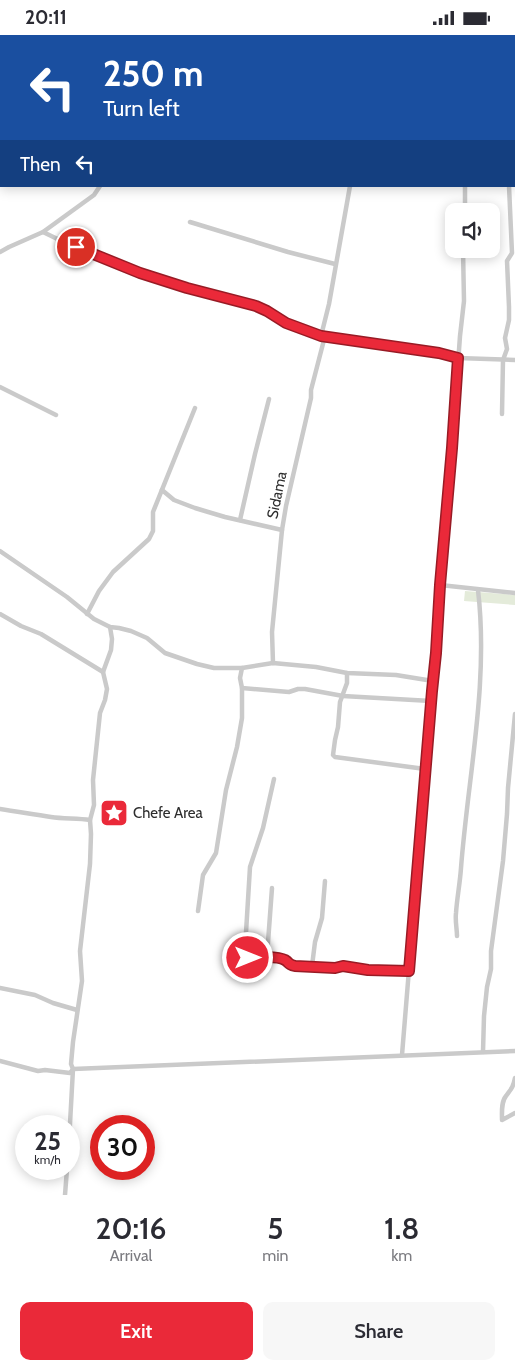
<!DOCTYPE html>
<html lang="en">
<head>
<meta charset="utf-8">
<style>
  body { margin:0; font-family:Cabin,sans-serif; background:#f7f7f7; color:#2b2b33; height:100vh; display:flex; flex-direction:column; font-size:19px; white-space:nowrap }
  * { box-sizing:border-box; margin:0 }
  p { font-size:16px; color:#7c7c81 }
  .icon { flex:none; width:28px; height:28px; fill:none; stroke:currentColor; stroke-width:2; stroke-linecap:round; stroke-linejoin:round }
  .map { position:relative; height:1160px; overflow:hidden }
  .panel { display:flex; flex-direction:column; background:#fff; flex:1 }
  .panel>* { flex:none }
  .guide { position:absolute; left:0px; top:0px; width:515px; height:152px; box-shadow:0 2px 12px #0003; background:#1a4fa0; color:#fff; overflow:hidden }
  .controls { position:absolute; left:445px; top:168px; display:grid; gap:10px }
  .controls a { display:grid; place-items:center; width:55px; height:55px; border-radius:10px; background:#fff; box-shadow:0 2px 12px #0003; font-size:25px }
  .speed { position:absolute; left:15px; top:1080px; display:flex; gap:10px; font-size:25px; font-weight:700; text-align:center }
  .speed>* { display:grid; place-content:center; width:65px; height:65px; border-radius:50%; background:#fff; box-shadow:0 2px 12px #0003; line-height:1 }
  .speed small { font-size:12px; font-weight:400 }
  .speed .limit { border:8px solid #d22; background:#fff; color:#111 }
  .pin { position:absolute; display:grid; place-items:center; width:42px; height:42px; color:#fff; margin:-21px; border:2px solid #fff; border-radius:50%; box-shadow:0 1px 5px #0007 }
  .me { position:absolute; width:55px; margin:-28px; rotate:90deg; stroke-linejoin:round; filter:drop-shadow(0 0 4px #0008) }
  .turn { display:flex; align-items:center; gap:18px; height:105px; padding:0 20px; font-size:22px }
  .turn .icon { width:65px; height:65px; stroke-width:2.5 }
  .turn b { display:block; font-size:35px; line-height:42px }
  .then { display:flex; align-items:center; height:48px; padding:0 20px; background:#0003; gap:10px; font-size:19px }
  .eta { display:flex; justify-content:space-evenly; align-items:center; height:85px; text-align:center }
  .eta b { font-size:30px; font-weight:600; line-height:35px }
  .cta { display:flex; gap:10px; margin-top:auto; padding:10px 20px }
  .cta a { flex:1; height:58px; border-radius:10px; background:#ea2939; color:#fff; font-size:20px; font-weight:600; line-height:58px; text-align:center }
  .cta a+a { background:#f7f7f7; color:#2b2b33 }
  .status { display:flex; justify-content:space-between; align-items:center; height:35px; padding:0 25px; background:#fff; direction:ltr }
  .status svg { height:14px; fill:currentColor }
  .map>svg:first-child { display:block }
</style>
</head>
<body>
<div class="status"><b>20:11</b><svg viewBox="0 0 49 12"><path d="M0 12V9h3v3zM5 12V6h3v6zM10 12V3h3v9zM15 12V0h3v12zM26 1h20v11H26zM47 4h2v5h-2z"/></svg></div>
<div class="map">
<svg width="515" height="1160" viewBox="0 0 515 1160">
  <rect width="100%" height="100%" fill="#fff"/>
  <path fill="#e4ebda" d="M465,556l50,4v10l-51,-4z"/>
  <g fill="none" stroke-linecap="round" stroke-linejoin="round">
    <g stroke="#cacaca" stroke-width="4.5">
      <path d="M379,1v-1"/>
      <path d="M493,1v-1"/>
      <path d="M0,13h1"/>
      <path d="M514,63h1"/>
      <path d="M465,176v-25"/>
      <path d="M190,187l98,30 47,12"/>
      <path d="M43,197l51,-37 6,-9"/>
      <path d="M0,217l9,-5 34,-15 33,16 64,25 47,15 69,18 11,5 19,12 35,13 118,17 19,5 57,2"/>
      <path d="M321,301l8,-32 21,-118"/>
      <path d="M0,352l56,28"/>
      <path d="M502,379l1,-54 4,-11 -2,-11 4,-18v-13l-2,-46 5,-8 -3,-67"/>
      <path d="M162,455l12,10 21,8 30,9 57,13"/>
      <path d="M240,485l15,-66 14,-55"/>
      <path d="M0,516l67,46 27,22 16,8 9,1 12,3 16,7 18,15 32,11 17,4h28l31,-5 43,4 31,6 49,2 37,6"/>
      <path d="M440,550l75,8"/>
      <path d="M0,579l21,12 20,8 62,38"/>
      <path d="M87,579l12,-23 14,-19 36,-33 4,-8v-19l42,-104"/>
      <path d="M273,628l-1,-31 10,-102 4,-24 25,-108v-8l14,-54"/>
      <path d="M347,638v10l-7,19 -2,25 -3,13 -2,15 2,2 90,12"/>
      <path d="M242,653l47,4 9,-3h7l38,7 88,5"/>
      <path d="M0,774c17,3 34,5 51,8 13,2 26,1 39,3"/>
      <path d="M272,853l-5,68 18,4 4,4 6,2 40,2 8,-2 25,4 41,1"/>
      <path d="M198,876l5,-36 13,-22 10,-63 11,-43 5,-29v-30l-2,-10 2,-10"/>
      <path d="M457,901c0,-7 -2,-15 -1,-23 1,-15 4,-30 5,-45 7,-92 28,-185 17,-278"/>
      <path d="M267,921l-19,2 -3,-9 5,-82 13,-39 11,-49"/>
      <path d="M312,931l3,-24 7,-24 3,-37"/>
      <path d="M0,953l35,7 18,8 24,7"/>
      <path d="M483,1017l1,-36 3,-29 4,-18v-18l12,-90 4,-47 1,-26 7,-74"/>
      <path d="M402,1020l29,-354 6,-48 3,-68 12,-137 8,-112 4,-35 -1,-52"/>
      <path d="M0,1026l38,10 7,-1 25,3 3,-4 442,-18"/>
      <path d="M515,1043c-2,10 -4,11 -9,18 -5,6 -4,16 -4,24l13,-7"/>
      <path d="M69,1107l4,-73 -2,-5 2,-22 9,-61 -2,-30 10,-87 1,-30 -1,-14 4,-15 -1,-25 7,-67 5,-13 2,-11 -4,-17 8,-22 1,-11 -2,-12"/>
      <path d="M65,1160l2,-26"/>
    </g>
  </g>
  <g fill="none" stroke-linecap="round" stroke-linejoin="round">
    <defs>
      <path id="route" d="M76,212l64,26 47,15 69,18 11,5 19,12 35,13 118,17 19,5 -6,90 -12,137 -4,68 -4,38 -23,280 -41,-1 -25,-4 -8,2 -40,-2c-8,-2 -5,-3 -10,-6 -7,-4 -29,-3 -37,-2"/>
    </defs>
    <use href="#route" stroke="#981b25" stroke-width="12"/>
    <use href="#route" stroke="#ea2939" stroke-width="9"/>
  </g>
  <defs>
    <symbol id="sight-square" viewBox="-11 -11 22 22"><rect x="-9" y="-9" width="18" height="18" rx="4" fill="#ea2939" stroke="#fff"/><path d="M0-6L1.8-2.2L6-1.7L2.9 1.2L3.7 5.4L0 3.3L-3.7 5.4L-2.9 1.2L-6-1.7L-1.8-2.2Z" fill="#fff"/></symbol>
  </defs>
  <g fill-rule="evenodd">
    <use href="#sight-square" x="98" y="762" width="32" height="32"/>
  </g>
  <g text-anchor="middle" stroke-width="5" stroke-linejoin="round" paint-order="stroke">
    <g font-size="15" fill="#2d2d2d" stroke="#fff">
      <text transform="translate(277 460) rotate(-78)" y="5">Sidama</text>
    </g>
    <g font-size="15" fill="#2d2d2d" stroke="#fff" text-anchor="start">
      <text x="133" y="783">Chefe Area</text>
    </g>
  </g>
</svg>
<div class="controls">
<a><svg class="icon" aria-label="sound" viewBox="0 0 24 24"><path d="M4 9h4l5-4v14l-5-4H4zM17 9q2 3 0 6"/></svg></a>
</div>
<div class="speed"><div>25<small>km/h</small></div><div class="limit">30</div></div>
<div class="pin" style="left:76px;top:212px;background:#d93025"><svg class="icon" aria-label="arrive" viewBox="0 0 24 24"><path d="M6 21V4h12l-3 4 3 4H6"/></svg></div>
<svg class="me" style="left:248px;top:923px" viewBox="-20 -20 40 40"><circle r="17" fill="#ea2939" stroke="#fff" stroke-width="3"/><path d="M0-11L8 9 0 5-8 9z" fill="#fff"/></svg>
<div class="guide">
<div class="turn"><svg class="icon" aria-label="left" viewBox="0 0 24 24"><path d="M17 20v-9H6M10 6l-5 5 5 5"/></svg><div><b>250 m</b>Turn left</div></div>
<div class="then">Then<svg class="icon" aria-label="left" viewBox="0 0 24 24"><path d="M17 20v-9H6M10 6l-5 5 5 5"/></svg></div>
</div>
</div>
<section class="panel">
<div class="eta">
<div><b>20:16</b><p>Arrival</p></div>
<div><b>5</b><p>min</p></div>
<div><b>1.8</b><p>km</p></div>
</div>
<div class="cta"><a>Exit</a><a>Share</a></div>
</section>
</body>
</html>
